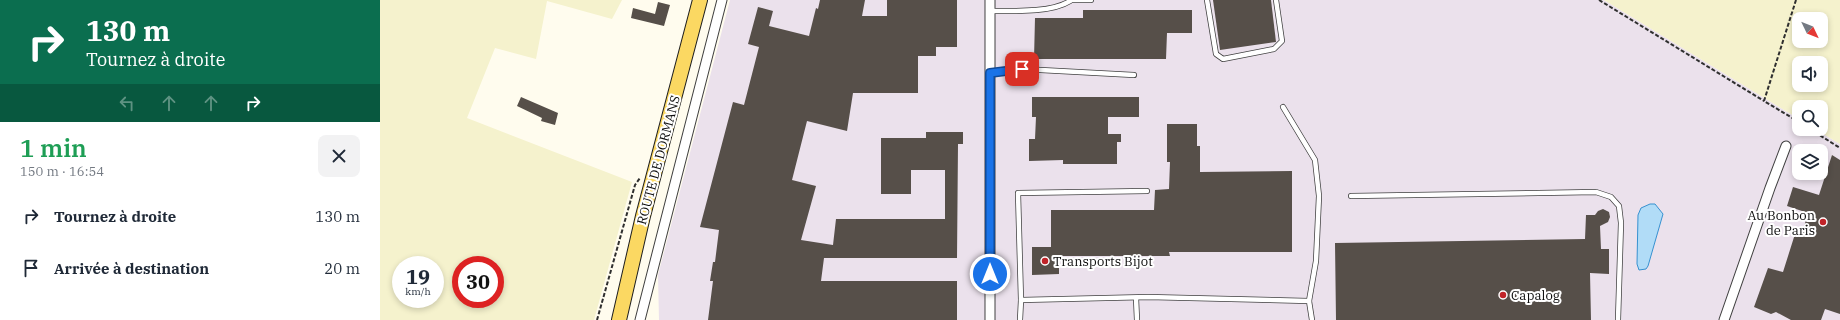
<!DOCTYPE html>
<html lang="fr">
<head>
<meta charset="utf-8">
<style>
  body { margin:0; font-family:"IBM Plex Serif",serif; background:#f2f2f3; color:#1f2937; height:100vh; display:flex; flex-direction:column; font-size:15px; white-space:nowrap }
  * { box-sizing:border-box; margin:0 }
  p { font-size:13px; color:#747a83 }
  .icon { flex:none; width:22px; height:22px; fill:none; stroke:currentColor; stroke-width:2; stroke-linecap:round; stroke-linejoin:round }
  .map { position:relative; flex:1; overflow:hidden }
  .sheet { display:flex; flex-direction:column; background:#fff; width:380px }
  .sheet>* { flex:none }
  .top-card { background:#0b6e4f; color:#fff; overflow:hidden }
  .needle { width:26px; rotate:133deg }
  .controls { position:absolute; left:1412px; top:12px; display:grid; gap:8px }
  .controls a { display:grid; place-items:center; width:36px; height:36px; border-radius:8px; background:#fff; box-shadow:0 2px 6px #0003; font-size:20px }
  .speed { position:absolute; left:12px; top:256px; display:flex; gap:8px; font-size:20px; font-weight:700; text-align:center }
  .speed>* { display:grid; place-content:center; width:52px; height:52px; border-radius:50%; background:#fff; box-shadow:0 2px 6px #0003; line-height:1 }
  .speed small { font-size:10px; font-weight:400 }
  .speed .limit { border:6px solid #d22; background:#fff; color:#111 }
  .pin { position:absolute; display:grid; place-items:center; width:34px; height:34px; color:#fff; margin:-17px; border-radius:8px; box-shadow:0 2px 6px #0006 }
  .me { position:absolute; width:44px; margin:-22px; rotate:0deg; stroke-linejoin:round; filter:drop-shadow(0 0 3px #0008) }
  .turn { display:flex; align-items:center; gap:14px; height:84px; padding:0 20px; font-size:18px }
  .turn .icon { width:52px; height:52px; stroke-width:2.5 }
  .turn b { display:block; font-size:28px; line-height:34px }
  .lanes { display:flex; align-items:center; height:38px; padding:0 20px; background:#0003; justify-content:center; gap:20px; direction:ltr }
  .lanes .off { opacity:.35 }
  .round { display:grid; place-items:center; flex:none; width:42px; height:42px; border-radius:8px; background:#f2f2f3 }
  .summary { display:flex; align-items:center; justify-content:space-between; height:68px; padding:0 20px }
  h1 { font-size:24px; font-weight:600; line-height:30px; color:#1e9e55 }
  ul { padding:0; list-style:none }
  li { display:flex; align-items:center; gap:12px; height:52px; padding:0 20px }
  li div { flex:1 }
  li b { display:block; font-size:15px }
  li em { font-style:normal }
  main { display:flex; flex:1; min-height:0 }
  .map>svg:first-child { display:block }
</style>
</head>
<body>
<main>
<section class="sheet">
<div class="top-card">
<div class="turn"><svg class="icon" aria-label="right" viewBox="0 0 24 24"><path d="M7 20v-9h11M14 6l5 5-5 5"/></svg><div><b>130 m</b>Tournez à droite</div></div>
<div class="lanes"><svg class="icon off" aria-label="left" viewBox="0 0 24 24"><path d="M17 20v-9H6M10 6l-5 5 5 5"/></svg><svg class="icon off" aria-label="ahead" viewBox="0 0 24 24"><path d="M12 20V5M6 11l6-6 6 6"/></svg><svg class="icon off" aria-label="ahead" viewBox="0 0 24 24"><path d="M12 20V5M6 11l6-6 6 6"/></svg><svg class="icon" aria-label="right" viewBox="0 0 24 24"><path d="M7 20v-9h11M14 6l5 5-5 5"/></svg></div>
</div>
<div class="summary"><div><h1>1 min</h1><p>150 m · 16:54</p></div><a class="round"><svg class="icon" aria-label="close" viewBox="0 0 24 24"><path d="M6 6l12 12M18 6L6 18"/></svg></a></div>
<ul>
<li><svg class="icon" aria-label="right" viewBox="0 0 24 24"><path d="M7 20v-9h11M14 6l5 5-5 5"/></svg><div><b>Tournez à droite</b></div><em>130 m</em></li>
<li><svg class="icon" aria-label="arrive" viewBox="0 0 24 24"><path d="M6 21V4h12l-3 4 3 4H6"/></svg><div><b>Arrivée à destination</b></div><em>20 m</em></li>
</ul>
</section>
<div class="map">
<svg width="1460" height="320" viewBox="0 0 1460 320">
  <rect width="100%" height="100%" fill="#fffcee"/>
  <path fill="#ebe1ec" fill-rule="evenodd" d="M350,0h874l195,119v10h16l25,15v176h-1181l-1,-45zM1419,151h22v22h-22z"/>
  <g fill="#f5f2cd" fill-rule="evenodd">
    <path d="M0,0h242l-10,19 -65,-18 -11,58 -41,-11 -28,70 165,64 -38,138h-214zM21,265h34v34h-34zM81,265h34v34h-34z"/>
    <path d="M1224,0h236v144l-25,-15h6v-22h-22v12zM1419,19h22v22h-22zM1419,63h22v22h-22z"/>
  </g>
  <path fill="#b1dcf7" stroke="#3791d0" d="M1270,204h5l8,10 -15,52 -2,3 -7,1 -2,-6 1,-49 3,-7z"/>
  <g fill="#564f49">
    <path d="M440,0h45l-3,16h25v-16h70v47h-21v9h-18v37h-65l-6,38 -40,-10 -15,59 24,6 -15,54 32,5 3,-26h109v-49h-34v24h-30v-56h45v-6h37v12h-5l-1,114h-133l-3,23h136v39h-249l5,-39h-3l3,-19h2l4,-32 -19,-3 33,-125 11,3 15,-58 -11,-3 10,-37 15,4 -4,15 40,10 7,-28 2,1z"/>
    <path d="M833,0h58l5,42 -56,8z"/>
    <path d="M278,2l12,3 -6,21 -33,-8 2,-10 22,6z"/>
    <path d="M703,10h109v23h-25l-1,26h-132l1,-41h48z"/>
    <path d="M141,97l37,16 -3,12 -14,-4 1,-3 -25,-12z"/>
    <path d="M652,97h107v20h-31v17h13v8h-4v22h-54v-4l-34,1v-22h6l1,-22h-4z"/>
    <path d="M787,124h30v22h3v26l92,-1v81h-123l1,4h-111v18l-27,1v-28h19v-37h103l1,-20 14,-1 1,-27h-3z"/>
    <path d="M1452,155l8,5v154l-15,-5 -4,11h-30l-15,-8 -5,2 -17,-7 14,-39 15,4 12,-38 6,3 7,-24 -21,-7 6,-19 26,8z"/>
    <path d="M1223,209l6,3 1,5 -2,5 -8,4 1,23h8v25l-19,-1 1,47h-255l-1,-77 250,-4 1,-24h9l3,-4z"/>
  </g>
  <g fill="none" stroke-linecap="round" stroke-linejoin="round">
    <defs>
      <g id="lane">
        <path d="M690,0h21"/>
        <path d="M827,0l9,54 7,5 51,-10 8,-8 -6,-41"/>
        <path d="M610,11c22,0 61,2 80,-10"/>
        <path d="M610,73l32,-4 112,6"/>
        <path d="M903,107l32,53 4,36 -3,65 -7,40"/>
        <path d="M971,196l245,-4 15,5 8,9 2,17 -3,97"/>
        <path d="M756,298l1,22"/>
        <path d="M641,300l-3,-107 129,-2"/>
        <path d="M640,320l1,-20 127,-3 161,4 3,19"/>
      </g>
      <g id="street">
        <path d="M610,0v320"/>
        <path d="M260,320l82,-320"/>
        <path d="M1344,320l46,-132 16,-42"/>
      </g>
      <path id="primary" d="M239,320l24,-104 57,-216"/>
    </defs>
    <use href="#lane" stroke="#404040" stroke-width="6"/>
    <use href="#street" stroke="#404040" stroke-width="11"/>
    <use href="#primary" stroke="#1e1e1e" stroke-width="16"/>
    <g stroke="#2f2f2f" stroke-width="2" stroke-dasharray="4 2" stroke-linecap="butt">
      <path d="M1219,0l165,101"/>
      <path d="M1416,0l-32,101 35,21"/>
      <path d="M1430,129l30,19"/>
      <path d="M217,320l38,-135 5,-7"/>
    </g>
    <use href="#lane" stroke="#fff" stroke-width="4.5"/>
    <use href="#street" stroke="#fff" stroke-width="9"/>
    <use href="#primary" stroke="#fbd862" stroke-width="14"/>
  </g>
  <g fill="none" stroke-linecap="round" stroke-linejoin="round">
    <defs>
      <path id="route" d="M610,274v-201l32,-4"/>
    </defs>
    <use href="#route" stroke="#114b97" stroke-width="10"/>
    <use href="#route" stroke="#1a73e8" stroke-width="7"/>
  </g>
  <g fill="#c02328" stroke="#fff" stroke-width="1.5">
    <circle cx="1443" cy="222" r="4"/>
    <circle cx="665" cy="261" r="4"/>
    <circle cx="1123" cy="295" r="4"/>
  </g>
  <g text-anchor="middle" stroke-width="4" stroke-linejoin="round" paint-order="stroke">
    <g font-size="13" fill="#0d0d0d" stroke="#fff">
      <text transform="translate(278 160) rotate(-75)" y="5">ROUTE DE DORMANS</text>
    </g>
    <g font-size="13" fill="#0d0d0d" stroke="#fff" text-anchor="start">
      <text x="1435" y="220" text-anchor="end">Au Bonbon<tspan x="1435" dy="15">de Paris</tspan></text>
      <text x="673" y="266">Transports Bijot</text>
      <text x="1131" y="300">Capalog</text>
    </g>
  </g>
</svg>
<div class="controls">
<a><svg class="needle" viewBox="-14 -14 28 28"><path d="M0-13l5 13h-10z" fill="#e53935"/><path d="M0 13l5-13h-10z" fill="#747a83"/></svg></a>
<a><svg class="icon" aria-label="sound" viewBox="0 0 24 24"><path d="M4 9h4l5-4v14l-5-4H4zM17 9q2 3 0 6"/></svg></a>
<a><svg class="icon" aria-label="search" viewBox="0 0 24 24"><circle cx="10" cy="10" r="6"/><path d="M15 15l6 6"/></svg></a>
<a><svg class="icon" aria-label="layers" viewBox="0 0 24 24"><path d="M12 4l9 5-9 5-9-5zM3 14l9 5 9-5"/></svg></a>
</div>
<div class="speed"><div>19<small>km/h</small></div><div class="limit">30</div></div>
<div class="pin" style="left:642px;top:69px;background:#d93025"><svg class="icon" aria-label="arrive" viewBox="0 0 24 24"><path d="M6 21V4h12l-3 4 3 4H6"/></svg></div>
<svg class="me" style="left:610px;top:274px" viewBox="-20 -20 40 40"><circle r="17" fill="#1a73e8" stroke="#fff" stroke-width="3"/><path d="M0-11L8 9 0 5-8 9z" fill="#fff"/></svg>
</div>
</main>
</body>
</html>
